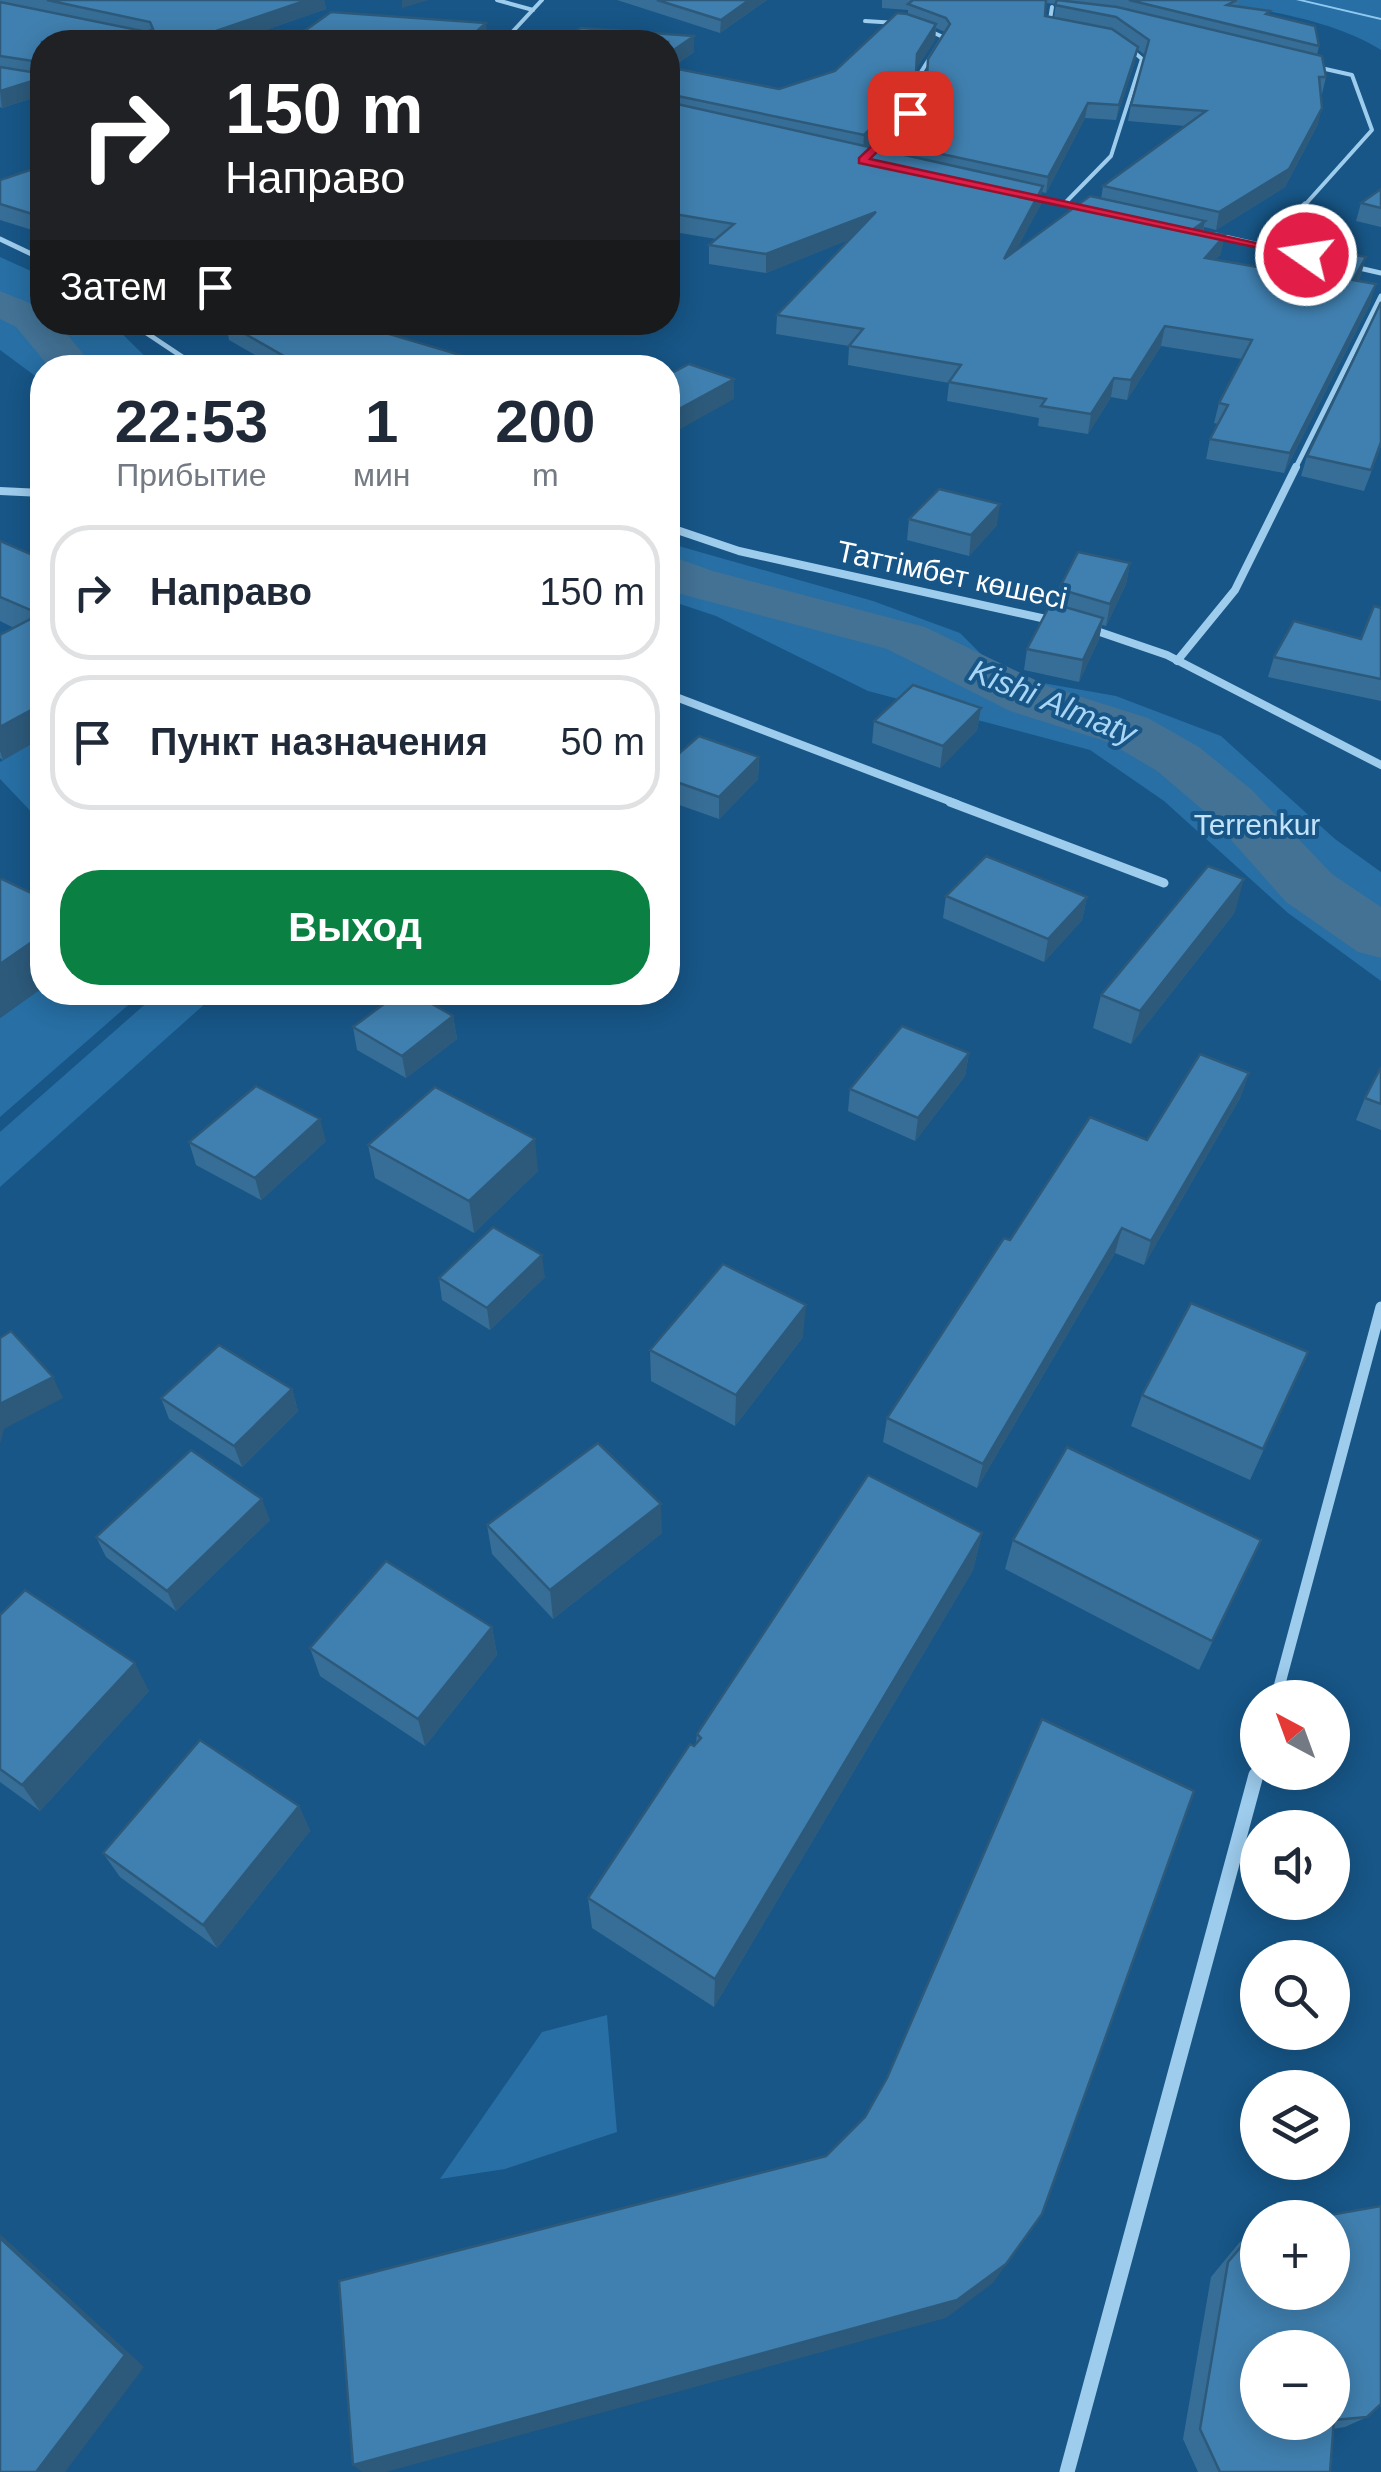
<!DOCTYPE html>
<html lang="ru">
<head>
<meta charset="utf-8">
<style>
  body { margin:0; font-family:Arial,sans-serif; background:#f6f6f7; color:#1f2937; height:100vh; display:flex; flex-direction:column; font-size:38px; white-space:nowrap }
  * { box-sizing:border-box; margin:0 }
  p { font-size:32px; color:#747a83 }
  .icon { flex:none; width:55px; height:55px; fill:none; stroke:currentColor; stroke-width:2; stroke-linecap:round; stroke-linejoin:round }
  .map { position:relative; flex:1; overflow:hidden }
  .sheet { position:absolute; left:30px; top:355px; width:650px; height:650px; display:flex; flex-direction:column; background:#fff; border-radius:40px; box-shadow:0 5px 25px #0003 }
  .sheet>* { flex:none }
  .guide { position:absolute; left:30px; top:30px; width:650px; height:305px; border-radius:40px; box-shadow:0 5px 25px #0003; background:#202124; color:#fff; overflow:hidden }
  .needle { width:65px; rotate:319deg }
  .controls { position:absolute; left:1240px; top:1680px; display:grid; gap:20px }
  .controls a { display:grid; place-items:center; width:110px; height:110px; border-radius:50%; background:#fff; box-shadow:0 5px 25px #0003; font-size:50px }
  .pin { position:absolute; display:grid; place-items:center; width:85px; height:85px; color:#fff; margin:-42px; border-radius:20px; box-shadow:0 5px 15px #0006 }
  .me { position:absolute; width:110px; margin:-55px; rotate:283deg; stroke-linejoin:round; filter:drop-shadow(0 0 8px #0008) }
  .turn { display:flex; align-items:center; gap:35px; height:210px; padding:0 30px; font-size:45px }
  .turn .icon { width:130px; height:130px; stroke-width:2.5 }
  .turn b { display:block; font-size:70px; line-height:85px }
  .then { display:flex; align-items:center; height:95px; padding:0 30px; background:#0003; gap:20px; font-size:38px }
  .eta { display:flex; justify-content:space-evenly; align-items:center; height:170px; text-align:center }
  .eta b { font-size:60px; font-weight:700; line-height:70px }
  .cta { display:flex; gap:20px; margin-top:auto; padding:20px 30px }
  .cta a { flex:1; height:115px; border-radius:40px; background:#0b8043; color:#fff; font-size:40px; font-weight:700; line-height:115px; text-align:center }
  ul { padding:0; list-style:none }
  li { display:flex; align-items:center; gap:30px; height:135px; margin:0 20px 15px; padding:0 10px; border:5px solid #e0e1e3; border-radius:40px }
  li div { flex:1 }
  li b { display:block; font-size:38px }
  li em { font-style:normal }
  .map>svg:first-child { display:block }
</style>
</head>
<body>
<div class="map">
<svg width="1381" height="2472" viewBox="0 0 1381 2472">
  <rect width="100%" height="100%" fill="#175687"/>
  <g fill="#276fa4">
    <path d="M1208,0h173v50c-50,-31 -116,-39 -173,-50z"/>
    <path d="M0,257l42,19v46l69,1 45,44 -114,1v13l-42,-31z"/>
    <path d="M668,543l205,58 87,32 43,43 113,20 105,40 114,103 46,33v109l-93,-68 -124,-112 -74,-51 -222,-59 -152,-75 -48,-16z"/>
    <path d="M42,738v85l-42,-44v-17z"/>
    <path d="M42,988v4l100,1 -142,124v-99z"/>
    <path d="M159,992l58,1 -217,194v-55z"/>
    <path d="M607,2015l10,117 -112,37 -65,10 102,-147z"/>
  </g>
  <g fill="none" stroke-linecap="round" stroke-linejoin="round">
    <path fill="#90c9f0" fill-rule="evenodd" d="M1296,0h8l77,18v2z"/>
    <g fill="#437295" fill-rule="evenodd">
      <path d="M0,291l42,17v14h15l38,46h-45l-34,-41 -16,-8z"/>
      <path d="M668,555l45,16 212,56 125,60 98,31 51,29 53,43 80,84 49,33v51l-23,-6 -72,-50 -76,-86 -53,-45 -49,-29 -98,-31 -123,-62 -210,-56 -9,-4z"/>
    </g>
    <g stroke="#9ecced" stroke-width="4">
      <path d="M497,0l36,10"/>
      <path d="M865,21l32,2"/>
      <path d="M1049,26l3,-19"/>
      <path d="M503,42l39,-42"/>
      <path d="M909,114l11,-23 1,-19 22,-35 -20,-9"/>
      <path d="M1030,196l51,11"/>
      <path d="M1065,203l46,-47 31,-97 -15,-13"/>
      <path d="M1303,207l69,-77 -20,-55 -40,-9"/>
    </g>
    <g stroke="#9ecced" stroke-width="5">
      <path d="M1069,204l17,4"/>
      <path d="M1216,235l165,38"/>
      <path d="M0,239l42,20"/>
      <path d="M1268,246l37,-42"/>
      <path d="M130,322l69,46"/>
      <path d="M1295,469l86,-173"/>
    </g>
    <g stroke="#9ecced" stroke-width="8">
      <path d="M0,491l42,2"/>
      <path d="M668,527l71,24 316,70"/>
      <path d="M1091,629l76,26 214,110"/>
      <path d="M1177,661l58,-71 61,-123"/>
      <path d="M668,694l289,110"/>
    </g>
    <path stroke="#9ecced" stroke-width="9" d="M950,802l214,81"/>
    <g stroke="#9ecced" stroke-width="11">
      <path d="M1276,1698l105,-391"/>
      <path d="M1255,1777l3,-10"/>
    </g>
    <path stroke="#9ecced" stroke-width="15" d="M1067,2472l189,-697"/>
  </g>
  <g fill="#376e97" fill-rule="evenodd">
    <path d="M0,0h324l2,9 -95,33h-189v53l-40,13 -2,-1z"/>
    <path d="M617,0h150l-47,33z"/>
    <path d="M882,0h358l-2,6 31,9 50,31 -2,9 9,22 -4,17h-1l-3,30 -33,63 -69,43 -12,-3 -1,5 18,22 -6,6 102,17 44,-2 -3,6 13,21 -87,171 -78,-14 4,-20 8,-15 -4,-1 5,-20 23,-44 -81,-13 -34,54 -16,-3 -23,37 -50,-8 1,-8 -92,-17 2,-18 -101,-18 1,-19 -73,-12 1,-19 71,-75 -82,33 -57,-9v-19l7,-6 -48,-8v-189l26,-6v16l-23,16 108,21 56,-18 73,-57v-4l-26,-2zM1045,3l11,1 -2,13 -9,-1zM936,28l9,4 -29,69 -39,39 -1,9 -8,-2 37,-37 9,-20 2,-21 19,-29zM1137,49l8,6 -14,50 -3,16 57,5 -82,60 -2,13 -85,51 25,-46 1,-12 4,1 39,-75 31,2 19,-59z"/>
    <path d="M42,166v67l-42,-13v-40z"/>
    <path d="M1381,189v38l-25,-6 5,-18z"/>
    <path d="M1381,302v144l-17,45 -63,-15 6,-20z"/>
    <path d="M226,323l138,4 121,41h-207l-49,-28z"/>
    <path d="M909,519l88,6 -28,31 -62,-16z"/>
    <path d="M0,541l42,18v179l-39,22 -3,-2v-123l14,-7 -14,-7z"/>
    <path d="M1130,563l-4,21 -20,42 -4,-1 -3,14 -20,43 -55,-12 3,-21 29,-45 3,-15z"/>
    <path d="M1381,608v93l-113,-24 6,-20 87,-18z"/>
    <path d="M981,708l-4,22 -37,38 -68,-25 2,-22z"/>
    <path d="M759,757l-1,22 -39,40 -51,-18v-38z"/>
    <path d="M946,896l141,1 -5,23 -38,42 -101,-44z"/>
    <path d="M1235,912l-104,132 -38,-16 8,-33z"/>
    <path d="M453,1016l4,23 -51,39 -49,-28 -4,-23z"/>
    <path d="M969,1053l-4,23 -50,65 -67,-30 2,-22z"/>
    <path d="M1381,1067v63l-25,-10 9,-22z"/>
    <path d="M1249,1073l-9,25 -96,167 -29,-12 -138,235 -94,-46 4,-24 123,-178 137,-100z"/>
    <path d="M326,1141l-65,59 -65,-35 -7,-23z"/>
    <path d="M368,1145l170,26 -64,62 -99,-55z"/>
    <path d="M545,1277l-55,53 -48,-30 -3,-22z"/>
    <path d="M803,1337l-68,89 -84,-45 -1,-31z"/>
    <path d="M1308,1352l-58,128 -119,-54 11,-31z"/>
    <path d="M292,1389l6,22 -56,56 -73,-48 -8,-21z"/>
    <path d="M270,1520l-94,91 -70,-54 -10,-20z"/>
    <path d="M487,1525l175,8 -109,86 -61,-65z"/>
    <path d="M982,1533l-9,37 -259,437 -122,-79 -4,-30 108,-155 1,-9z"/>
    <path d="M1013,1540h248l-62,130 -194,-101z"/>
    <path d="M0,1615l149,76 -109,120 -40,-29z"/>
    <path d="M492,1627l5,28 -72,91 -105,-70 -10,-28z"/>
    <path d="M299,1806l11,25 -93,117 -97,-71 -17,-24z"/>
    <path d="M1258,2227l109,190 -22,10 -12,2 -3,43h-132l-15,-33 28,-162 28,-34z"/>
  </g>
  <g fill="#2d5a7b">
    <path d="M307,0h17l2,9 -95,33h-47z"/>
    <path d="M402,0h27l-27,8z"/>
    <path d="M749,0h18l-47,33 1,-13z"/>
    <path d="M486,23l1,14 -6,5h-16z"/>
    <path d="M936,24l-1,16 -19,30 1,-16z"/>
    <path d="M177,36l1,6h-23z"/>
    <path d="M694,36v16l-26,18v-16z"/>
    <path d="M1138,47l-3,14 -19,59 3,-15z"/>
    <path d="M916,73l-2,17 -9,20 -42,42 1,-17z"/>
    <path d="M42,78v17l-40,13 -2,-17z"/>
    <path d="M1088,103l-3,15 -39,75 2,-16z"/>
    <path d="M1322,108l-4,16 -33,63 -69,43 3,-18z"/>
    <path d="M1043,186l-2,18 -39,74 2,-19z"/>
    <path d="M876,212l-2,18 -108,43v-19z"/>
    <path d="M1205,221l-4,18 -9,-9z"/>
    <path d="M1225,235l-4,19 -20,23 4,-19z"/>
    <path d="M1366,257l-5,18 -13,24 5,-19z"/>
    <path d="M1376,284l-5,18 -87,171 6,-20z"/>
    <path d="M342,322h32l-30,14z"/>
    <path d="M1165,326l-4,20 -34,54 4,-20z"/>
    <path d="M1114,378l-3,19 -23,37 3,-20z"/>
    <path d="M734,379v20l-66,37v-21z"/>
    <path d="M1000,504l-3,21 -28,31 2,-21z"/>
    <path d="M1130,563l-4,21 -20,42 4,-22z"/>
    <path d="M1103,618l-4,21 -20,43 4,-22z"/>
    <path d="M42,704v34l-39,22 -3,-9v-24z"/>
    <path d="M981,708l-4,22 -37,38 3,-22z"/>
    <path d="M759,757l-1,22 -39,40v-22z"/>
    <path d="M1244,879l-9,33 -104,132 9,-33z"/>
    <path d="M1087,897l-5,23 -38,42 4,-23z"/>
    <path d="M42,935v53l-42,30v-54z"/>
    <path d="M453,1016l4,23 -51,39 -4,-22z"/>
    <path d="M969,1053l-4,23 -50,65 3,-23z"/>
    <path d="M1249,1073l-9,25 -96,167 7,-24z"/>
    <path d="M320,1119l6,22 -65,59 -6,-22z"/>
    <path d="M535,1139l3,32 -64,62 -5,-32z"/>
    <path d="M1122,1228l-7,25 -138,235 6,-24z"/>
    <path d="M542,1255l3,22 -55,53 -3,-22z"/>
    <path d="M806,1305l-3,32 -68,89 1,-31z"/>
    <path d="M53,1377l10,21 -59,31 -4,15v-40z"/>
    <path d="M292,1389l6,22 -56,56 -8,-21z"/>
    <path d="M262,1499l8,21 -94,91 -9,-20z"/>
    <path d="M661,1504l1,29 -109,86 -3,-29z"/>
    <path d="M982,1533l-9,37 -259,437 1,-28z"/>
    <path d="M492,1627l5,28 -72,91 -7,-27z"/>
    <path d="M135,1663l14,28 -109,120 -18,-26z"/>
    <path d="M299,1806l11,25 -93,117 -14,-23z"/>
    <path d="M1042,2214l-49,69 -47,35 -560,154h-24l-9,-7z"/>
    <path d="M0,2234l144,133 -79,105h-29z"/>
  </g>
  <g fill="#4080b0" stroke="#2d5a7b" stroke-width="2.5" fill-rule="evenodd">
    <path d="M47,0h260l-123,42h-4l-3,-6 -22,6h-113v25l-3,-5 -39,-6v-54l147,30 6,-3 -3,-7z"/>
    <path d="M657,0h92l-28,20z"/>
    <path d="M913,0h133l-1,16 67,13 26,18 -19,58 -31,-2 -40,74 -171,-37 39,-39 11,-23 1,-19 22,-35 -4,-6 -38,-14z"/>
    <path d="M1057,0l60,7 205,49 4,21h-7l3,31 -33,61 -70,43 -116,-26 103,-75 -75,-6 18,-65 -33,-23 -61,-12z"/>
    <path d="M1129,0h108l-10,5 43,6 -4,3 49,12 4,20z"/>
    <path d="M331,12l155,11 -21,19h-176z"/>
    <path d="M897,13l10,1 29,10 -19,30 -1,19 -9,20 -43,42 -196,-41v-27l111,22 56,-18z"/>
    <path d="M581,28l113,8 -26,18v-12h-110z"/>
    <path d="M0,67l37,6 5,-4v9l-42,13z"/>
    <path d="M668,102l375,84 -39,73 86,-63 115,25 -13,9 33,5 -20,23 112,19 17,-27 32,7 -13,23 23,4 -86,169 -80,-14 18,-34 -9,-2 33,-63 -87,-14 -34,54 -17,-2 -23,36 -50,-8 5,-7 -97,-17 12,-17 -112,-19 14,-17 -86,-14 99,-103 -110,42 -57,-9 25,-21 -66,-11z"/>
    <path d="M42,166v51l-42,-13v-24z"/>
    <path d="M1381,189v19l-20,-5z"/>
    <path d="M1381,302v140l-10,28 -64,-14z"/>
    <path d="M229,322h120l135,40 -12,6h-167l-79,-45z"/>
    <path d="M689,364l45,15 -66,36v-40z"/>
    <path d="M939,489l61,15 -29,31 -62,-16z"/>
    <path d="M0,541l42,18v145l-42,23v-92l40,-21 -40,-17z"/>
    <path d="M1078,552l52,11 -20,41 -51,-15z"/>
    <path d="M1051,603l52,15 -20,42 -56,-11z"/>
    <path d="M1374,606l7,2v71l-107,-22 20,-36 67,18z"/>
    <path d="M913,685l68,23 -38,38 -69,-25z"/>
    <path d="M699,736l60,21 -40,40 -51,-18v-16z"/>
    <path d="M986,856l101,41 -39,42 -102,-43z"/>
    <path d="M1208,866l36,13 -104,132 -39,-16z"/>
    <path d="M2,879l40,19v37l-42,29v-84z"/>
    <path d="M400,992h11l42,24 -51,40 -49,-29z"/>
    <path d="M902,1026l67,27 -51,65 -68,-29z"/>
    <path d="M1200,1054l49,19 -98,168 -29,-13 -139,236 -96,-46 117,-180 6,2 80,-123 57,23z"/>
    <path d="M1381,1067v37l-16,-6z"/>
    <path d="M256,1086l64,33 -65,59 -66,-36z"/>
    <path d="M435,1087l100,52 -66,62 -101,-56z"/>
    <path d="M493,1227l49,28 -55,53 -48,-30z"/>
    <path d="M723,1264l83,41 -70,90 -86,-45z"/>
    <path d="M1191,1303l117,49 -45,97 -121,-54z"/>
    <path d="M11,1331l42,46 -53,27v-66z"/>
    <path d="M219,1345l73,44 -58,57 -73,-48z"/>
    <path d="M598,1443l63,61 -111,86 -63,-65z"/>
    <path d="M1067,1447l194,93 -49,101 -199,-101z"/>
    <path d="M191,1450l71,49 -95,92 -71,-54z"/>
    <path d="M868,1475l114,58 -267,446 -127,-81 102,-154 4,2 7,-8 -4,-4z"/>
    <path d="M386,1561l106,66 -74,92 -108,-71z"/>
    <path d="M25,1590l110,73 -113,122 -22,-16v-154z"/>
    <path d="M1042,1719l152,72 -152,423 -36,50 -49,36 -604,165 -14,-184 487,-125 39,-39 22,-39z"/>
    <path d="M200,1740l99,66 -96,119 -100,-72z"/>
    <path d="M1381,2206v198l-14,13 -33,3 -4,52h-110l-20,-43 28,-167 30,-35v65h74v-74h-19zM1258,2348h74v74h-74z"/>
    <path d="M0,2238l125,117 -89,117h-36z"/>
  </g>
  <path fill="#e11d48" stroke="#92132f" stroke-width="2.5" d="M910,110l3,5 -43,44 441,96 -5,3 -447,-95v-5z"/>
  <g text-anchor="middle" stroke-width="8" stroke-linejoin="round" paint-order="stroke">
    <g font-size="30" fill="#fff" stroke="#175687">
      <text transform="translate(952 575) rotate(12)" y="10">Таттімбет көшесі</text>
    </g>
    <g font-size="30" fill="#c3e3fa" stroke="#175687">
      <text x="1257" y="835">Terrenkur</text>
    </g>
    <g font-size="32" font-style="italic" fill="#a9d6f5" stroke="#175687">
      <text transform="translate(1053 702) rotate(22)" y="11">Kіshі Almaty</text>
    </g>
  </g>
</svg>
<div class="controls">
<a><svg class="needle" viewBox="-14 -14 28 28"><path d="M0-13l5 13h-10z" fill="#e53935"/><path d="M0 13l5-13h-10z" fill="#747a83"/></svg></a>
<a><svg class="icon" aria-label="sound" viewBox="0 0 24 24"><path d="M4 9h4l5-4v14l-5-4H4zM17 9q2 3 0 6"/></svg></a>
<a><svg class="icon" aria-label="search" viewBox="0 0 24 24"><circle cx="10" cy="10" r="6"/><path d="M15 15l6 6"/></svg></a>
<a><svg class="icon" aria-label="layers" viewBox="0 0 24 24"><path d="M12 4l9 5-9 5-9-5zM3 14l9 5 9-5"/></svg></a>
<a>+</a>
<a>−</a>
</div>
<div class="pin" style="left:910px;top:113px;background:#d93025"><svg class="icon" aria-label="arrive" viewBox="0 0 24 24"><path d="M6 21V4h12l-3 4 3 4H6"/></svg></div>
<svg class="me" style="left:1306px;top:255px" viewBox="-20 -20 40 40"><circle r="17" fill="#e11d48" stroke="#fff" stroke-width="3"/><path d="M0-11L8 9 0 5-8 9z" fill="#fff"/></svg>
<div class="guide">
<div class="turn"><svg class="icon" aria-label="right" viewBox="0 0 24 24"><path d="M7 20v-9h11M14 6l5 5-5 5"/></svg><div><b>150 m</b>Направо</div></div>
<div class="then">Затем<svg class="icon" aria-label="arrive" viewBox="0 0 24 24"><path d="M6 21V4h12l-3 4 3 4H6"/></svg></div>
</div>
<section class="sheet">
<div class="eta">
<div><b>22:53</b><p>Прибытие</p></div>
<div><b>1</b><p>мин</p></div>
<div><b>200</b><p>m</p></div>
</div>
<ul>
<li><svg class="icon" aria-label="right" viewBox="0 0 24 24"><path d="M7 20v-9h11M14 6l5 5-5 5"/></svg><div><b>Направо</b></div><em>150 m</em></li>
<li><svg class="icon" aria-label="arrive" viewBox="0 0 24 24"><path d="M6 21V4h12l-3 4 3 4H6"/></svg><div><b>Пункт назначения</b></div><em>50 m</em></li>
</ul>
<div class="cta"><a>Выход</a></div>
</section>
</div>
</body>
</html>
